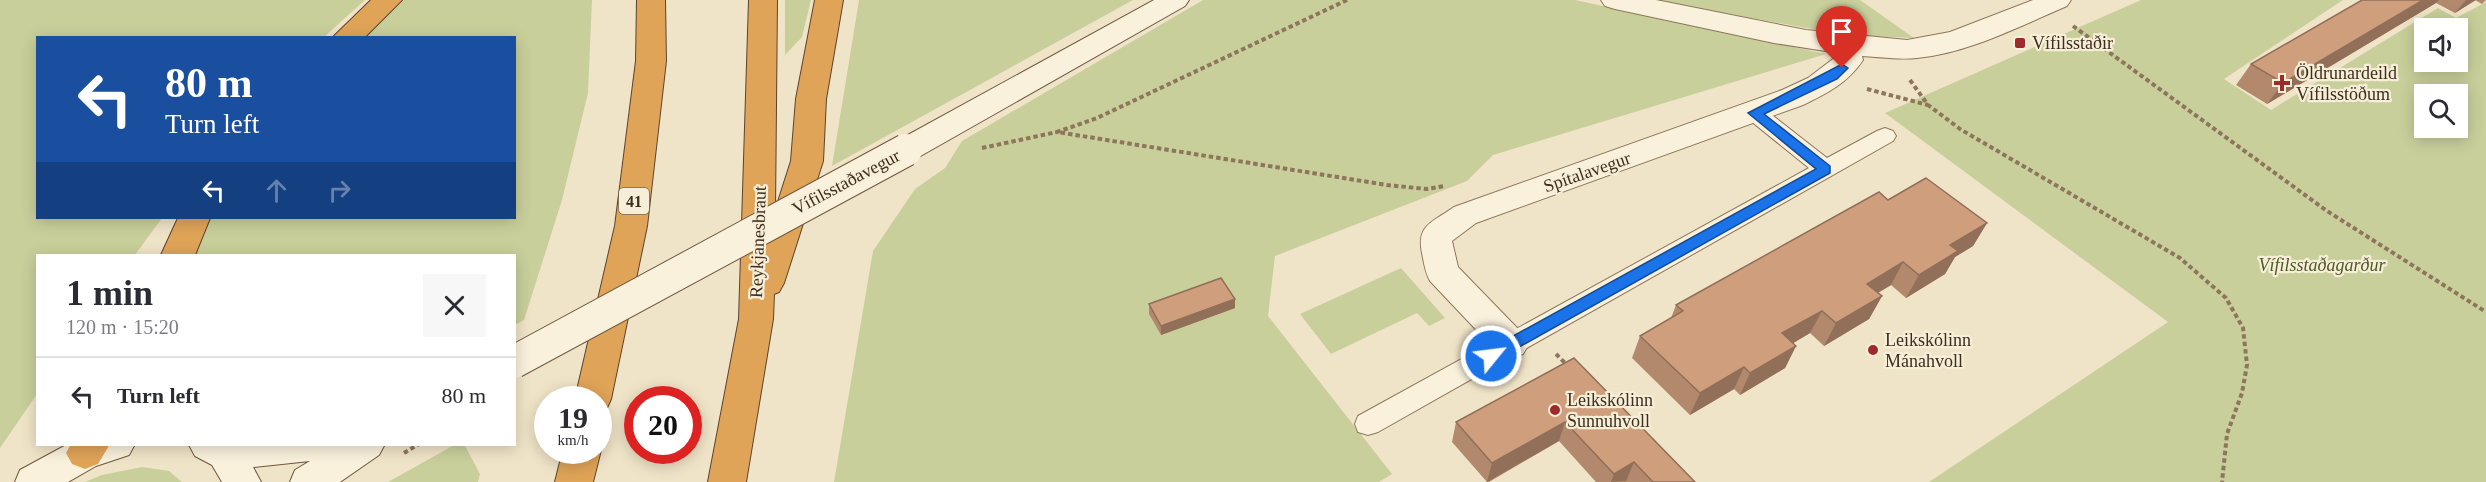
<!DOCTYPE html>
<html lang="en">
<head>
<meta charset="utf-8">
<style>
  body { margin:0; font-family:Georgia,serif; background:#f7f7f7; color:#2b2b33; height:100vh; display:flex; flex-direction:column; font-size:22px; white-space:nowrap }
  * { box-sizing:border-box; margin:0 }
  p { font-size:20px; color:#7c7c81 }
  .icon { flex:none; width:33px; height:33px; fill:none; stroke:currentColor; stroke-width:2; stroke-linecap:round; stroke-linejoin:round }
  .map { position:relative; flex:1; overflow:hidden }
  .drawer { position:absolute; left:36px; top:254px; width:480px; height:192px; display:flex; flex-direction:column; background:#fff; border-radius:0px; box-shadow:0 3px 15px #0003 }
  .drawer>* { flex:none }
  .hud { position:absolute; left:36px; top:36px; width:480px; height:183px; border-radius:0px; box-shadow:0 3px 15px #0003; background:#1a4fa0; color:#fff; overflow:hidden }
  .controls { position:absolute; left:2414px; top:18px; display:grid; gap:12px }
  .controls a { display:grid; place-items:center; width:54px; height:54px; border-radius:0px; background:#fff; box-shadow:0 3px 15px #0003; font-size:30px }
  .speed { position:absolute; left:534px; top:386px; display:flex; gap:12px; font-size:30px; font-weight:700; text-align:center }
  .speed>* { display:grid; place-content:center; width:78px; height:78px; border-radius:50%; background:#fff; box-shadow:0 3px 15px #0003; line-height:1 }
  .speed small { font-size:15px; font-weight:400 }
  .speed .limit { border:9px solid #d22; background:#fff; color:#111 }
  .pin { position:absolute; display:grid; place-items:center; width:51px; height:51px; color:#fff; margin:-62px -26px; border-radius:50% 50% 50% 0; rotate:-45deg; box-shadow:0 0 6px #0007 }
  .pin .icon { rotate:45deg }
  .me { position:absolute; width:66px; margin:-33px; rotate:61deg; stroke-linejoin:round; filter:drop-shadow(0 0 4px #0008) }
  .turn { display:flex; align-items:center; gap:21px; height:126px; padding:0 30px; font-size:27px }
  .turn .icon { width:78px; height:78px; stroke-width:2.5 }
  .turn b { display:block; font-size:42px; line-height:51px }
  .lanes { display:flex; align-items:center; height:57px; padding:0 30px; background:#0003; justify-content:center; gap:30px; direction:ltr }
  .lanes .off { opacity:.35 }
  .round { display:grid; place-items:center; flex:none; width:63px; height:63px; border-radius:0px; background:#f7f7f7 }
  .overview { display:flex; align-items:center; justify-content:space-between; height:102px; padding:0 30px }
  h1 { font-size:36px; font-weight:800; line-height:45px }
  ul { padding:0; list-style:none }
  li { display:flex; align-items:center; gap:18px; height:78px; padding:0 30px; border-top:2px solid #e1e1e2 }
  li div { flex:1 }
  li b { display:block; font-size:22px }
  li em { font-style:normal }
  .map>svg:first-child { display:block }
</style>
</head>
<body>
<div class="map">
<svg width="2486" height="482" viewBox="0 0 2486 482">
  <rect width="100%" height="100%" fill="#f0e4c8"/>
  <g fill="#c9cf9b" fill-rule="evenodd">
    <path d="M0,0h365l-41,37 -286,1v180h124l-27,37h-97l-1,139 -37,54z"/>
    <path d="M404,0h188l-4,93 -26,107 -38,120 -9,5 -1,-70h-318l15,-37h303v-180l-150,-1z"/>
    <path d="M785,0h26l-9,37 -17,18z"/>
    <path d="M859,0h274l-301,166z"/>
    <path d="M1203,0h372l251,54 -333,101 -26,26 -192,75 -7,60 124,158 -13,8h-545l39,-231 42,-62 30,-21 17,-27z"/>
    <path d="M1652,0h208l54,38 -69,-3z"/>
    <path d="M2141,0h202l-119,79 47,31 167,-102 18,10 30,-16v480h-557l239,-160 -283,-209zM2424,28h33v34h-33zM2424,94h33v34h-33z"/>
    <path d="M1401,268l44,50 -16,8 -12,-13 -86,41 -31,-40z"/>
    <path d="M456,444h8l16,30 -2,8h-90z"/>
    <path d="M142,467l27,4 13,11h-97l17,-7z"/>
  </g>
  <g fill="none" stroke-linecap="round" stroke-linejoin="round">
    <defs>
      <path id="lane" d="M1755,106l8,2 64,50 50,-27 8,-3 8,3 3,5 -3,5 -515,291 -10,3 -10,-3 -3,-8 3,-8 451,-248 -62,-50 -3,-5 3,-5z"/>
      <path id="street" d="M1601,0h55l150,30 101,10 43,-8 83,-32h38l-4,6c-47,20 -98,47 -150,52 -18,2 -37,-1 -55,-2l1,4c-15,23 -37,34 -60,45l-327,118 -24,18 6,26 65,67 6,10 -6,10 -12,4 -12,-4 -69,-73c-5,-9 -6,-18 -8,-28 -6,-28 11,-31 32,-46l328,-117 26,-12 25,-19 -1,-7 -58,-9 -159,-34 -10,-3z"/>
      <g id="secondary">
        <path d="M1154,0h35l-4,6 -268,152 -11,3 -11,-3 -5,-8 5,-8z"/>
        <path d="M68,444h67l-6,11 -33,11 -28,16h-53l5,-12z"/>
        <path d="M385,444l-6,11 -39,27h-50l5,-12 15,-9 -57,6 8,15h-39l-10,-17 -17,-9 -6,-11z"/>
      </g>
      <g id="highway">
        <path d="M371,0h31l-38,38h-32z"/>
        <path d="M637,0h28l1,61 -19,165 -36,173 -5,11 -8,2v-13h-23l40,-173 21,-165z"/>
        <path d="M749,0h28l-2,211 16,-50 5,-62 19,-99h28l-17,99 -3,62 -39,122 -5,9 -5,2 -1,25 -27,163h-38l31,-163z"/>
        <path d="M178,218h32l-15,37h-34z"/>
        <path d="M71,444h39l-12,20 -13,5 -13,-5 -6,-11z"/>
        <path d="M598,445l3,5 -8,32h-38l8,-32h35z"/>
      </g>
    </defs>
    <use href="#lane" stroke="#8d765c" stroke-width="2"/>
    <use href="#street" stroke="#8d765c" stroke-width="2"/>
    <use href="#secondary" stroke="#6f573f" stroke-width="2"/>
    <use href="#highway" stroke="#5b4430" stroke-width="2"/>
    <g stroke="#8d765c" stroke-width="4" stroke-dasharray="4.5 3" stroke-linecap="butt">
      <path d="M1347,0l-250,118 -40,14 330,53 40,4 18,-3"/>
      <path d="M2073,26l254,185 159,101"/>
      <path d="M1910,80l18,25 32,24 220,129 46,40 17,30 4,37 -5,28 -15,41 -5,48"/>
      <path d="M1867,89l61,16"/>
      <path d="M982,148l75,-16"/>
      <path d="M1556,354l12,12"/>
      <path d="M404,453l15,-9"/>
    </g>
    <use href="#lane" fill="#faf1dc" fill-rule="evenodd"/>
    <use href="#street" fill="#faf1dc" fill-rule="evenodd"/>
    <use href="#secondary" fill="#faf1dc" fill-rule="evenodd"/>
    <use href="#highway" fill="#e0a458" fill-rule="evenodd"/>
    <defs>
      <path id="secondary-bridge" d="M514,362l392,-212"/>
    </defs>
    <use href="#secondary-bridge" stroke="#6f573f" stroke-width="34" stroke-linecap="butt"/>
    <use href="#secondary-bridge" stroke="#faf1dc" stroke-width="32"/>
  </g>
  <g fill="#b2896c">
    <path d="M2362,0h124l-4,4 -7,-4 -20,13 -19,-10 -169,101 -31,-19 15,-21z"/>
    <path d="M1888,200l99,23 -14,23 -18,11 -10,17 -39,24 -15,-13 -13,8 4,3 -13,23 -45,27 -14,-13 -17,10 3,3 -11,22 -45,27 -6,-6 -44,26 -58,-57 8,-22 31,-18 5,-13z"/>
    <path d="M1235,299v9l-74,27 -12,-21v-10z"/>
    <path d="M1574,358l121,124h-99l-37,-41 -70,41h-2l-35,-40 4,-20z"/>
  </g>
  <g fill="#916f58">
    <path d="M2423,0h16l-3,3 -169,101 16,-21z"/>
    <path d="M2466,0h10l-21,13z"/>
    <path d="M1987,223l-14,23 -18,11 -10,17 -39,24 13,-23 31,-30z"/>
    <path d="M1903,262l-12,23 -36,21 12,-22z"/>
    <path d="M1882,296l-13,23 -45,27 12,-23z"/>
    <path d="M1235,299v9l-74,27v-9z"/>
    <path d="M1822,311l-12,22 -38,23 10,-23z"/>
    <path d="M1796,346l-11,22 -45,27 10,-22z"/>
    <path d="M1744,367l-10,22 -44,26 10,-22z"/>
    <path d="M1565,422l-6,19 -72,41 5,-19z"/>
    <path d="M1634,462l-8,19 -15,1 3,-8z"/>
  </g>
  <g fill="#cf9f7d" stroke="#916f58" stroke-width="1.5">
    <path d="M2362,0h61l-140,83 -32,-19z"/>
    <path d="M1926,178l61,45 -37,22 8,6 -39,24 -16,-13 -36,22 15,12 -46,27 -14,-12 -40,22 14,13 -46,27 -6,-6 -44,26 -60,-57 43,-25 -7,-6 203,-113 9,8z"/>
    <path d="M1221,278l14,21 -74,27 -12,-22z"/>
    <path d="M1574,358l121,124h-42l-19,-20 -20,12 -49,-52 -73,41 -36,-41z"/>
  </g>
  <path fill="#1a73e8" stroke="#114b97" stroke-width="1.5" d="M1842,64l6,4 -11,11 -73,35 66,52v7l-334,187h-10l-3,-4 3,-5 330,-182 -68,-56z"/>
  <g fill="#9e2a2b" stroke="#f7eed8" stroke-width="2">
    <rect x="2014" y="37" width="12" height="12" rx="3"/>
    <path d="M2279 74h6v6h6v6h-6v6h-6v-6h-6v-6h6z"/>
    <circle cx="1873" cy="350" r="6"/>
    <circle cx="1555" cy="410" r="6"/>
  </g>
  <g text-anchor="middle" stroke-width="4.5" stroke-linejoin="round" paint-order="stroke">
    <rect fill="#f7eed8" stroke="#756857" stroke-width="1.5" x="619" y="188" width="30" height="26" rx="4.5"/>
    <g font-size="16" font-weight="bold" fill="#3d2e20">
      <text x="634" y="207">41</text>
    </g>
    <g font-size="18" fill="#3d2e20" stroke="#f7eed8" text-anchor="start">
      <text x="2032" y="49">Vífilsstaðir</text>
      <text x="2296" y="79">Öldrunardeild<tspan x="2296" dy="21">Vífilsstöðum</tspan></text>
      <text x="1885" y="346">Leikskólinn<tspan x="1885" dy="21">Mánahvoll</tspan></text>
      <text x="1567" y="406">Leikskólinn<tspan x="1567" dy="21">Sunnuhvoll</tspan></text>
    </g>
    <g font-size="18" fill="#3d2e20" stroke="#f7eed8">
      <text transform="translate(1587 172) rotate(-19)" y="6">Spítalavegur</text>
      <text transform="translate(846 182) rotate(-28)" y="6">Vífilsstaðavegur</text>
      <text transform="translate(758 242) rotate(-88)" y="6">Reykjanesbraut</text>
    </g>
    <g font-size="18" font-style="italic" fill="#4d5a26" stroke="#f7eed8">
      <text x="2322" y="271">Vífilsstaðagarður</text>
    </g>
  </g>
</svg>
<div class="controls">
<a><svg class="icon" aria-label="sound" viewBox="0 0 24 24"><path d="M4 9h4l5-4v14l-5-4H4zM17 9q2 3 0 6"/></svg></a>
<a><svg class="icon" aria-label="search" viewBox="0 0 24 24"><circle cx="10" cy="10" r="6"/><path d="M15 15l6 6"/></svg></a>
</div>
<div class="speed"><div>19<small>km/h</small></div><div class="limit">20</div></div>
<div class="pin" style="left:1842px;top:68px;background:#d93025"><svg class="icon" aria-label="arrive" viewBox="0 0 24 24"><path d="M6 21V4h12l-3 4 3 4H6"/></svg></div>
<svg class="me" style="left:1491px;top:356px" viewBox="-20 -20 40 40"><circle r="17" fill="#1a73e8" stroke="#fff" stroke-width="3"/><path d="M0-11L8 9 0 5-8 9z" fill="#fff"/></svg>
<div class="hud">
<div class="turn"><svg class="icon" aria-label="left" viewBox="0 0 24 24"><path d="M17 20v-9H6M10 6l-5 5 5 5"/></svg><div><b>80 m</b>Turn left</div></div>
<div class="lanes"><svg class="icon" aria-label="left" viewBox="0 0 24 24"><path d="M17 20v-9H6M10 6l-5 5 5 5"/></svg><svg class="icon off" aria-label="ahead" viewBox="0 0 24 24"><path d="M12 20V5M6 11l6-6 6 6"/></svg><svg class="icon off" aria-label="right" viewBox="0 0 24 24"><path d="M7 20v-9h11M14 6l5 5-5 5"/></svg></div>
</div>
<section class="drawer">
<div class="overview"><div><h1>1 min</h1><p>120 m · 15:20</p></div><a class="round"><svg class="icon" aria-label="close" viewBox="0 0 24 24"><path d="M6 6l12 12M18 6L6 18"/></svg></a></div>
<ul>
<li><svg class="icon" aria-label="left" viewBox="0 0 24 24"><path d="M17 20v-9H6M10 6l-5 5 5 5"/></svg><div><b>Turn left</b></div><em>80 m</em></li>
</ul>
</section>
</div>
</body>
</html>
